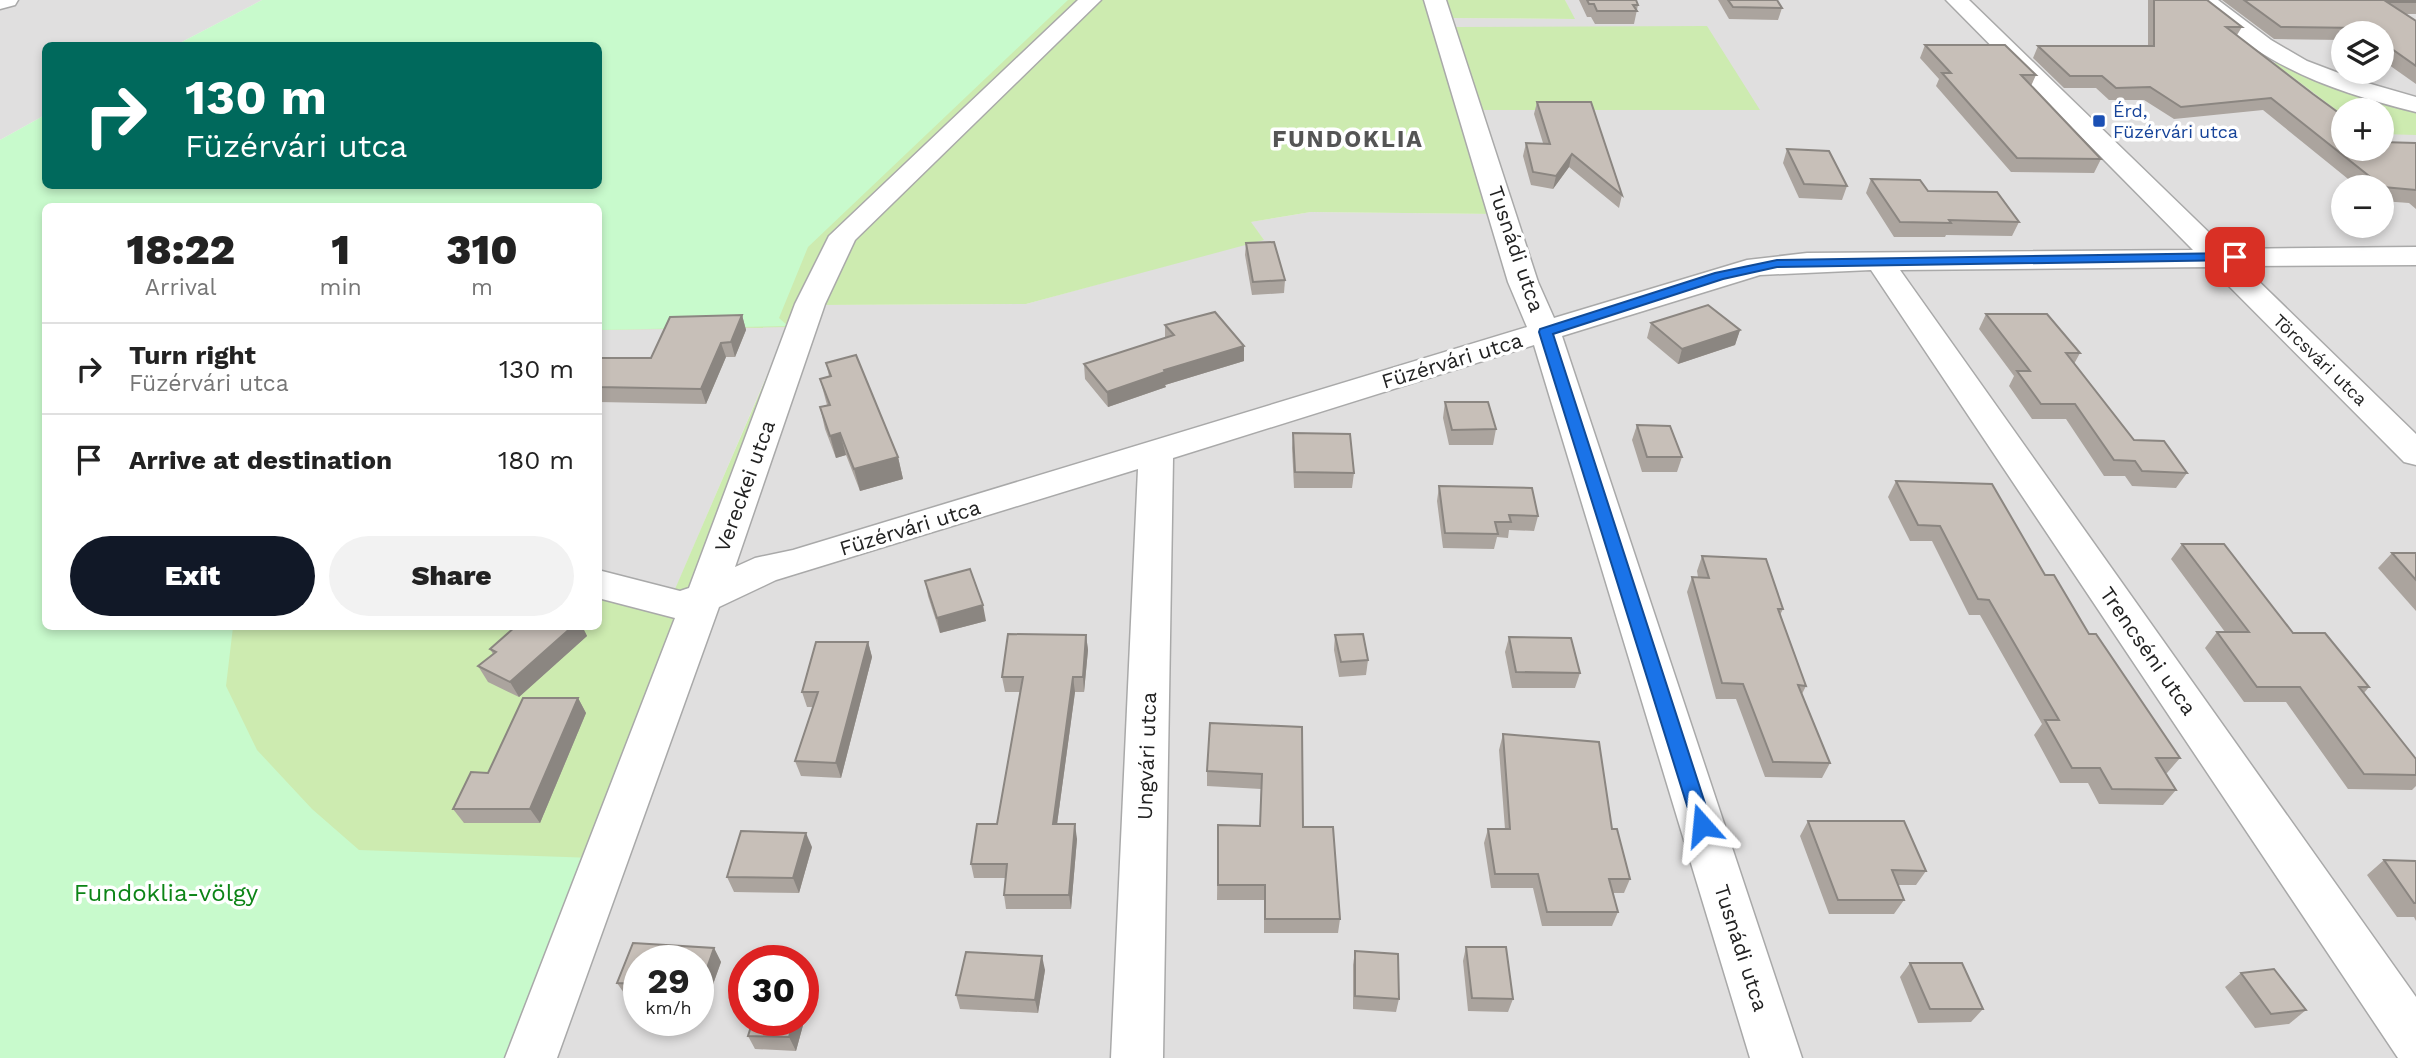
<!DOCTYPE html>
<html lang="en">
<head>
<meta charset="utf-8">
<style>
  body { margin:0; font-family:"Work Sans",sans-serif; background:#f2f2f2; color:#222; height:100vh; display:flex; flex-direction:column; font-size:26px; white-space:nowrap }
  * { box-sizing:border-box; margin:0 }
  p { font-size:23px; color:#767676 }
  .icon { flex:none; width:38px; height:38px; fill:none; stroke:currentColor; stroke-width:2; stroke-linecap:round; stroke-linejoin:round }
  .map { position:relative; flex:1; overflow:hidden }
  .side { position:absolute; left:42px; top:203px; width:560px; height:427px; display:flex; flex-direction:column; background:#fff; border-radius:10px; box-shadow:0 4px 10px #0003 }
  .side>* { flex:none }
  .banner { position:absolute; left:42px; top:42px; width:560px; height:147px; border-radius:10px; box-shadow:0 4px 10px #0003; background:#00695c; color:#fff; overflow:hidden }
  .controls { position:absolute; left:2331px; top:21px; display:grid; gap:14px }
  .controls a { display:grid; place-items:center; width:63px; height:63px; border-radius:50%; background:#fff; box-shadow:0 4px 10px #0003; font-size:35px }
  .speed { position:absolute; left:623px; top:945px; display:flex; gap:14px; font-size:35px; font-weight:700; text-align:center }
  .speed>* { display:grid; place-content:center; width:91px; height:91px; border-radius:50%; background:#fff; box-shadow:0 4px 10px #0003; line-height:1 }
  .speed small { font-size:18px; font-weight:400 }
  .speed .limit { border:10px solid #d22; background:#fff; color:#111 }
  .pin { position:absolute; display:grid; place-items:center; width:60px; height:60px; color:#fff; margin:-30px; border-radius:14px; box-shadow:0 4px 10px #0006 }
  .me { position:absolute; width:77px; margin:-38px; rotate:342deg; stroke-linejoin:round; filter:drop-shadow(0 0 5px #0008) }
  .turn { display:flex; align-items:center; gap:24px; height:147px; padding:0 28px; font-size:32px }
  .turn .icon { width:91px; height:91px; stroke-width:2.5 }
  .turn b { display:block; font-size:49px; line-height:60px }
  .eta { display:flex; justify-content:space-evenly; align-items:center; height:119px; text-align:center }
  .eta b { font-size:42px; font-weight:800; line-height:49px }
  .cta { display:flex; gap:14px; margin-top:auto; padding:14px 28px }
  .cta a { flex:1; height:80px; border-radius:42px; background:#111827; color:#fff; font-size:28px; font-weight:800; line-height:80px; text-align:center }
  .cta a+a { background:#f2f2f2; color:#222 }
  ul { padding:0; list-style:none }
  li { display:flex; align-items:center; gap:21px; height:91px; padding:0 28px; border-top:2px solid #e0e0e0 }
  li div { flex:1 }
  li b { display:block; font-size:26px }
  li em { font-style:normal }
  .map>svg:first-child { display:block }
</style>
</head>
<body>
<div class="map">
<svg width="2416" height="1058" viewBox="0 0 2416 1058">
  <rect width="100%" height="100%" fill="#f2efe9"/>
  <g fill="#e0dfdf" fill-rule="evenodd">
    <path d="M0,0h262l-86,45 -130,1 -1,69 -45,25z"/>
    <path d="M1565,0h851v1058h-1898l300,-753 208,-1 237,-65 -13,-17 61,-10 185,2 -30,-104h293l-306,-83 -3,-9 124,1zM2343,33h39v39h-39zM2343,110h39v39h-39zM2343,187h39v39h-39zM639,961h59v59h-59zM744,961h59v59h-59z"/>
    <path d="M788,326l-116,271 -73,-24 -1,-243z"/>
  </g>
  <g fill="#cdebb0">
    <path d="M429,0h1136l10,19 -124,-1 2,9 254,-1 53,84h-294l30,104 -185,-2 -60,10 13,18 -238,64 -208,1 -224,553 -594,200v-776l46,344h552l1,-53 73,23 116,-269 -189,3 -1,-124 -462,-20h462v-140z"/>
    <path d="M2274,63h13l129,47v25l-34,-1v-24h-39v5z"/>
  </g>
  <path fill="#c8facc" d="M262,0h806l-260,247 -29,71 9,8 -189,4 -1,-124h-552v420l187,1 -7,59 31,64 55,59 47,41 235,8 -76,200h-518v-918l45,-25 1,71h552v-140l-422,-1z"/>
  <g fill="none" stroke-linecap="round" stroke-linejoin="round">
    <defs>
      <g id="minor">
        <path d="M0,0h18l-3,5 -15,4z"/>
        <path d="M1078,0h23l-246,240 -30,64 -90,263 20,-9 38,-8 734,-223 -19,-45 -84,-282h22l92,282 16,36 193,-58 60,-7 386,-3 -247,-250h23l257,249 190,-2v18l-173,1 173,168v31l-12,-3 -194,-195 -310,3 516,727v61h-18l-527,-788 -111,5 -198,61 240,722h-52l-216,-713 -361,113 -10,600h-52l27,-589 -362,111 -57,27 -162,451h-52l170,-440 -77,-20v-28l82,21 9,-3 106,-284 34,-68z"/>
        <path d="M2193,0h25l53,40 36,21 50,19 59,17v15c-73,-18 -135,-39 -194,-87 -10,-8 -22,-15 -29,-25z"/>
      </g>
    </defs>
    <use href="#minor" stroke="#a9a9a9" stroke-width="3"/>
    <use href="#minor" fill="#fff" fill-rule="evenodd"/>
  </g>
  <g fill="#aba49e">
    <path d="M1579,0h57l2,5 -4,19h-39l-4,-7h-4z"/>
    <path d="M1718,0h59l5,8 -4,12 -49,-1z"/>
    <path d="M2148,0h59l35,27 -5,8 106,114 73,-6v66l-7,-6 -27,-2v-14h-24l-95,-77 -89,9 -30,-19h-35l-13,-12h-32l-31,-30 5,-12h110z"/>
    <path d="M2222,0h194v14h-12l12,7v63l-34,-24v-27h-39v7l-69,-1z"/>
    <path d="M1925,45l111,30 -5,11 70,73 -7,14 -83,-1 -75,-86 3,-7 -19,-21z"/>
    <path d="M1537,102l85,93 -3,13 -50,-41 -16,22 -22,-4 -8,-29 3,-13h17l-9,-29z"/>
    <path d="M1787,149l60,37 -5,14 -43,-2 -16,-35z"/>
    <path d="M1871,179l57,12 91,31 -7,14 -66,-1 -1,2h-51l-28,-44z"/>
    <path d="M1246,243l39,37 -1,13 -32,2 -7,-40z"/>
    <path d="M1986,314l94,39 -6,11 60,76 53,33 -11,15 -44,-2 -7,-10h-21l-38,-57h-34l-23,-33 5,-10 -35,-47z"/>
    <path d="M742,315l4,15 -11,27h-9l-20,47 -108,-2v-44h53z"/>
    <path d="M1651,323l89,7 -5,15 -57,19 -31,-26z"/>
    <path d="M1165,325l79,21v15l-79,24 1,2 -58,20 -23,-28 -1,-15 81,-26z"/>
    <path d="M826,363l72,94 5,22 -43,12 -14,-36 -10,3 -11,-29 -5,-22 7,-2 -7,-26 9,-3z"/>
    <path d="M1445,402l51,27 -3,16h-44l-6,-27z"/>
    <path d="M1637,425l45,32 -5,15h-35l-10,-32z"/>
    <path d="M1293,433l61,40 -2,15h-58l-2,-40z"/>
    <path d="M1896,481l149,94 135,183 -13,15h-2l11,17 -13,15 -64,-1 -11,-21h-28l-26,-48 8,-11 -62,-109h-11l-37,-74h-22l-22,-44z"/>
    <path d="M1439,486l99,30 -4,15 -25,-1 -1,8 -11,-1 -3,12 -51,-1 -6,-47z"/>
    <path d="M2182,544l111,89 76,54 -5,6 52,66v27l-4,4 -64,-1 -62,-87h-42l-39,-54 12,-16h8l-54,-73z"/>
    <path d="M2392,553h24v58l-38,-43z"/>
    <path d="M1702,556l81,53 -3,6 26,71 -4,8 28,69 -8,15 -57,-1 -29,-78h-20l-29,-107 5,-15h6l-1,-6z"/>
    <path d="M925,581l61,40 -46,12 -12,-37z"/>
    <path d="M516,626h66l5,10 -68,61 -31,-15 -10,-16 15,-12 -3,-5z"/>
    <path d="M1086,635l2,15 -4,42h-9l-18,132 20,15 -6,70h-65l-2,-14 2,-17h-32l-3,-14 26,-40 23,-132h-15l-3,-15z"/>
    <path d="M1335,635l33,25 -2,15 -27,2 -5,-27z"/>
    <path d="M1509,637l71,36 -5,15h-63l-7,-36z"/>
    <path d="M868,642l4,15 -31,121 -40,-2 -6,-15 18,-54h-6l-5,-15z"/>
    <path d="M578,698l8,15 -46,110h-76l-11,-14 35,-36z"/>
    <path d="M1302,727l1,100 37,92 -2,14h-74v-33h-47l1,-75 42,1 1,-37 -54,-3v-15z"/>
    <path d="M1503,734l109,95 18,50 -6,14h-11l5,19 -6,14h-70l-9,-38h-42l-7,-45 4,-14h17l-6,-79z"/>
    <path d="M1808,821l118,50 -10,14h-18l6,15 -10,14h-65l-29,-78z"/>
    <path d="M812,847l-13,46 -65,-1 -7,-15z"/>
    <path d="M2384,860l32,1v60l-2,-4h-17l-30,-42z"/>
    <path d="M633,943l81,5 7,14 -14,39h-9v-40h-59v36l-13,-1 -9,-13z"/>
    <path d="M1466,947l47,52 -5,13 -40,-1 -5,-50z"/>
    <path d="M1355,951l44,48 -3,13 -43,-3v-44z"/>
    <path d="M1910,963l73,46 -12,13 -53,1 -18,-46z"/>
    <path d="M1045,970l-7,43 -78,-4 -4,-14z"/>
    <path d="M2241,973l65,37 -17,14 -34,4 -30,-41z"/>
    <path d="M806,978l6,14 -16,59 -41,-2 -7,-13z"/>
  </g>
  <g fill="#8b8681">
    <path d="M1572,154l-3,13 -16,22 3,-13z"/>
    <path d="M742,315l4,15 -11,27 -4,-15z"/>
    <path d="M1740,330l-5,15 -57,19 4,-15z"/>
    <path d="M721,343l5,14 -20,47 -5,-15z"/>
    <path d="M1244,346v15l-79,24 1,2 -58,20 -1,-15 57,-22z"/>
    <path d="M840,433l6,22 -10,3 -6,-22z"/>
    <path d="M898,457l5,22 -43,12 -6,-22z"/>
    <path d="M983,605l3,16 -46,12 -3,-15z"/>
    <path d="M573,626h9l5,10 -68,61 -9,-15z"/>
    <path d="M1086,635l2,15 -4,42 -1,-15z"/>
    <path d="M868,642l4,15 -31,121 -5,-15z"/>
    <path d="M1073,677l2,15 -20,147 -2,-15z"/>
    <path d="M578,698l8,15 -46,110 -10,-14z"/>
    <path d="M1075,824l2,15 -6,70 -2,-14z"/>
    <path d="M806,833l6,14 -13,46 -6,-15z"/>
    <path d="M714,948l7,14 -14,39 -7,-13z"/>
    <path d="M1042,956l3,14 -7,43 -3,-13z"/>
    <path d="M806,978l6,14 -16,59 -7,-14 5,-17h9v-32z"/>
  </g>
  <g fill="#c7bfb8" stroke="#8b8681" stroke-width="2">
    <path d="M1587,0h49l2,5h-5l4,6h-40l-3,-7h-5z"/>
    <path d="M1728,0h49l5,8 -49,-1z"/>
    <path d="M2154,0h53l35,27h-16l87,67 30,22v33h39v-7l34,1v47l-33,-3 -112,-89 -90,9 -31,-20 -34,1 -14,-12h-32l-32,-30h116z"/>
    <path d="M2244,0h172v2h-29l29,19v45l-34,-24v-9h-13l-7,-5 -81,-1z"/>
    <path d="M1925,45h80l31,30h-15l80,84 -84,-1 -75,-85h9z"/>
    <path d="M1537,102h54l31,93 -50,-41 -16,22 -23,-4 -7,-29 24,1z"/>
    <path d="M1787,149l42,2 18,35 -43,-2z"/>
    <path d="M1871,179l49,1 8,11 69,1 22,30 -70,-2 2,3 -51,-1z"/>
    <path d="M1274,242l11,38 -32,2 -7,-39z"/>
    <path d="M1708,305l32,25 -58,19 -31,-26z"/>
    <path d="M1215,312l29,34 -80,24 1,2 -58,20 -23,-28 90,-29 -9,-10z"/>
    <path d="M1986,314h61l33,39h-14l68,87 30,1 23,32 -45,-2 -7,-10 -21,-1 -39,-56h-34l-24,-33h13z"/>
    <path d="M742,315l-11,27 -10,1 -20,46 -103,-2v-29h53l19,-41z"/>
    <path d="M856,355l42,102 -44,12 -14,-36 -10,3 -10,-29 10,-2 -10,-26 11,-3 -5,-13z"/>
    <path d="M1445,402h43l8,27 -44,1z"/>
    <path d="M1637,425l33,1 12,31h-35z"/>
    <path d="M1293,433l57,1 4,39 -59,-1z"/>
    <path d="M1896,481l96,3 53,91h9l35,59h7l84,124h-24l20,32 -64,-1 -12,-21h-28l-27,-48h14l-70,-120 -11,-1 -38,-73 -22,-1z"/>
    <path d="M1439,486l93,2 6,28 -29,-1 2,7h-16l3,12 -53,-1z"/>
    <path d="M2182,544h42l69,89h32l44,54h-10l57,72v16l-52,-1 -64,-87h-43l-40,-55h32z"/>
    <path d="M2392,553h24v27z"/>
    <path d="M1702,556l64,3 17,50h-5l28,77 -8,-1 32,78 -57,-1 -30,-78 -21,-1 -30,-106 17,1z"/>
    <path d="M970,569l13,36 -46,13 -12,-37z"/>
    <path d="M516,626h57l-63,56 -32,-16 18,-14 -6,-3z"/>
    <path d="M1008,634l78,1 -3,42h-10l-20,147h22l-6,71h-65l3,-31h-36l6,-40h20l26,-147h-21z"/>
    <path d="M1363,634l5,26 -27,2 -6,-27z"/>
    <path d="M1509,637l62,1 9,35 -64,-1z"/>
    <path d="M816,642h52l-32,121 -41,-2 23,-69h-16z"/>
    <path d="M523,698h55l-48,111h-77l18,-37 17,1z"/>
    <path d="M1210,723l92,4 1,100h30l7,92h-75v-34h-47v-60l42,1 2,-52 -55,-3z"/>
    <path d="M1503,734l96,8 13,87h5l13,50h-21l9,33h-71l-9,-38h-43l-7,-45h22z"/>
    <path d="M1808,821h96l22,50 -34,-1 12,30h-66z"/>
    <path d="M741,831l65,2 -13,45 -66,-1z"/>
    <path d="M2384,860l32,1v42h-2z"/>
    <path d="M633,943l81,5 -14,40h-2v-27h-59v23l-22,-1z"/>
    <path d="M1466,947h40l7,52 -41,-1z"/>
    <path d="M1355,951l43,3 1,45 -44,-3z"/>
    <path d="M966,952l76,4 -7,44 -79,-5z"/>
    <path d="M1910,963h52l21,46h-53z"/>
    <path d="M2274,969l32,41 -35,4 -30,-41z"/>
    <path d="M803,978h3l-3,10z"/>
    <path d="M753,1020h41l-5,17 -41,-1z"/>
  </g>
  <path fill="#1a73e8" stroke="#114b97" stroke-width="2" d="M2235,253l4,1v6l-462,7 -54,12 -170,55 159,491 -3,6 -7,2 -7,-2 -156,-499 1,-3 175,-56 62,-13z"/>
  <rect fill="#1a4fb4" stroke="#fff" stroke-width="2.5" x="2092" y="114" width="14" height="14" rx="3.5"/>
  <g text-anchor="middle" stroke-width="7" stroke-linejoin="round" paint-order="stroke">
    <g font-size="18" fill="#164399" stroke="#fff" text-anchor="start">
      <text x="2113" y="117">Érd,<tspan x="2113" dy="21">Füzérvári utca</tspan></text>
    </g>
    <g font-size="18" fill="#222" stroke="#fff">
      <text transform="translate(2320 360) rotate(44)" y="6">Törcsvári utca</text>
    </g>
    <g font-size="21" fill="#222" stroke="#fff">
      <text transform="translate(1516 249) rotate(71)" y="7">Tusnádi utca</text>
      <text transform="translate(1452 361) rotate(-17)" y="7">Füzérvári utca</text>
      <text transform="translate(745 486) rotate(-70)" y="7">Vereckei utca</text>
      <text transform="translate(910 528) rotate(-17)" y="7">Füzérvári utca</text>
      <text transform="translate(2148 651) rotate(55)" y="7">Trencséni utca</text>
      <text transform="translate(1147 756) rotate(-88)" y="7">Ungvári utca</text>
      <text transform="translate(1741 948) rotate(72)" y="7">Tusnádi utca</text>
    </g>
    <g font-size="23" font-weight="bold" letter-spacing="2" fill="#555" stroke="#fff">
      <text x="1348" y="147">FUNDOKLIA</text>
    </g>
    <g font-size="24" fill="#0c8416" stroke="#fff">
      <text x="166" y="901">Fundoklia-völgy</text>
    </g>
  </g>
</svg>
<div class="controls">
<a><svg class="icon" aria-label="layers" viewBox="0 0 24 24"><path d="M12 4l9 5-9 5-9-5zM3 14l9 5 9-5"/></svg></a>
<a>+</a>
<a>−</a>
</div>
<div class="speed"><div>29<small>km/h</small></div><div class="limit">30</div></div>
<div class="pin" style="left:2235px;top:257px;background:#d93025"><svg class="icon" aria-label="arrive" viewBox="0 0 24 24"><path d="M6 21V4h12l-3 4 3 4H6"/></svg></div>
<svg class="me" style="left:1702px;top:825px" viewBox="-20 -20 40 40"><path d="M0-17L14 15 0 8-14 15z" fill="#1a73e8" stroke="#fff" stroke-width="4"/></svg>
<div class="banner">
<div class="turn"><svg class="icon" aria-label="right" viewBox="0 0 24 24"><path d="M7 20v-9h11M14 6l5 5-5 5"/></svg><div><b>130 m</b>Füzérvári utca</div></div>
</div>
<section class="side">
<div class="eta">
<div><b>18:22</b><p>Arrival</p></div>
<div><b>1</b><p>min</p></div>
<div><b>310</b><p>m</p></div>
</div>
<ul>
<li><svg class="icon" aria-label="right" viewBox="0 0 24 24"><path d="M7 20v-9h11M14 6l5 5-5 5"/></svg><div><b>Turn right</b><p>Füzérvári utca</p></div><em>130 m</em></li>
<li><svg class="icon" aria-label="arrive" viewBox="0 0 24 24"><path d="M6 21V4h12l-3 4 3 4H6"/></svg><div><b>Arrive at destination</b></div><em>180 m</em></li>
</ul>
<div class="cta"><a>Exit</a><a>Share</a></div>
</section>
</div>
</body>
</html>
